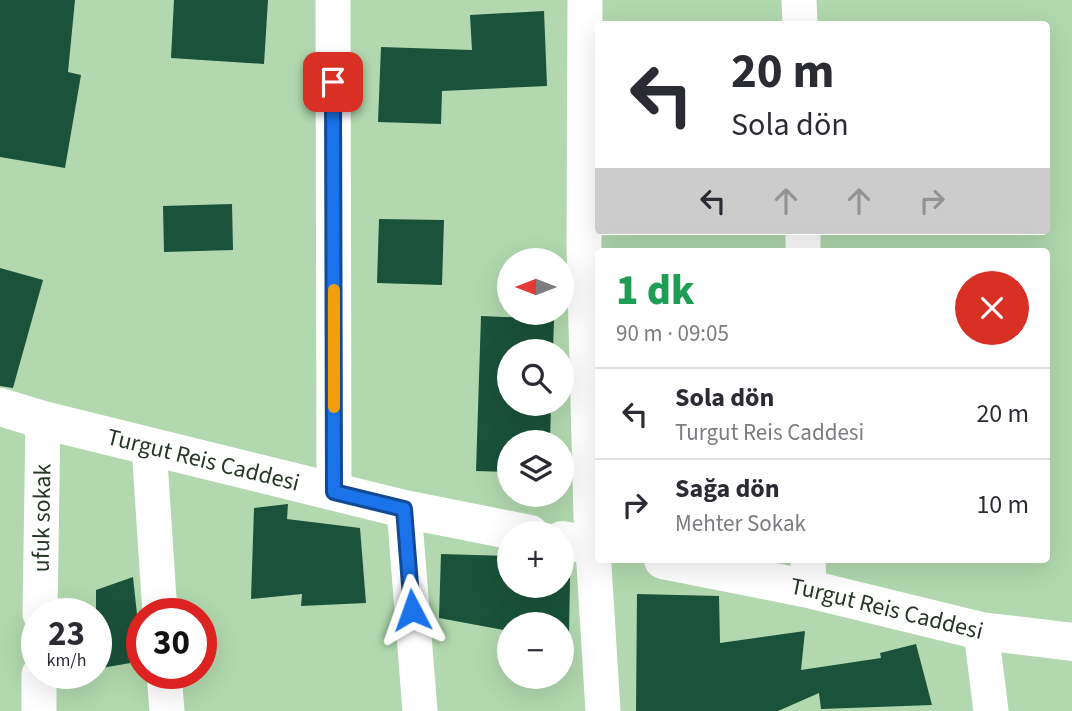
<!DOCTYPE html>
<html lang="tr">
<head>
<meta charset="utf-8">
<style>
  body { margin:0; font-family:"Source Sans 3",sans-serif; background:#f2f2f3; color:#2b2b33; height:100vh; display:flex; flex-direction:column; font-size:26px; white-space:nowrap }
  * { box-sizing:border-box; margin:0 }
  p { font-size:23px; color:#7c7c81 }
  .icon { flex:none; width:38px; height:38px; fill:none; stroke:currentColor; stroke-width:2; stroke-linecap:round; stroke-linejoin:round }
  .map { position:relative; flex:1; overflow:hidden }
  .side { position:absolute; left:595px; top:248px; width:455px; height:315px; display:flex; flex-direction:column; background:#fff; border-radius:7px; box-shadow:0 7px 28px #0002 }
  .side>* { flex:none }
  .guide { position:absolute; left:595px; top:21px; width:455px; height:214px; border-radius:7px; box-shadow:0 7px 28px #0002; background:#fff; color:#2b2b33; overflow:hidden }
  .needle { width:46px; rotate:270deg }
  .controls { position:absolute; left:497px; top:248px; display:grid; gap:14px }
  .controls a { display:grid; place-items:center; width:77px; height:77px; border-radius:50%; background:#fff; box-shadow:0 7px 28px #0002; font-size:35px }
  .speed { position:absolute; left:21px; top:598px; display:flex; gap:14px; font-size:35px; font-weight:700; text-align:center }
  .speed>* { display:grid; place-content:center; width:91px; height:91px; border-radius:50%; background:#fff; box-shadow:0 7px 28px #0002; line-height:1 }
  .speed small { font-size:18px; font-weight:400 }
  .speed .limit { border:10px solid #d22; background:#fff; color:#111 }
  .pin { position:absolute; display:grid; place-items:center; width:60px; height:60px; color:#fff; margin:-30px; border-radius:14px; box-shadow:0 4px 10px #0006 }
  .me { position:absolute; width:77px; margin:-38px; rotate:356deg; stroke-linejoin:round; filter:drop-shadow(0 0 5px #0008) }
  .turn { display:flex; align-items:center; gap:24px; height:147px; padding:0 21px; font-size:32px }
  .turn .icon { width:91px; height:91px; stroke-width:2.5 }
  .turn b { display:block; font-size:49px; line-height:60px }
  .lanes { display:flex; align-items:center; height:66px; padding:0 21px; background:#0003; justify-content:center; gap:35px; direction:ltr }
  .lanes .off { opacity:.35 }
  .round { display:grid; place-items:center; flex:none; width:74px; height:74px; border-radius:37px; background:#f2f2f3 }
  .head { display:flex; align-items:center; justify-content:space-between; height:119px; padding:0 21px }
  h1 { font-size:42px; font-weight:800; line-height:52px; color:#1e9e55 }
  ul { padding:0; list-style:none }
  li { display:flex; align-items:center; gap:21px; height:91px; padding:0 21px; border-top:2px solid #e1e1e2 }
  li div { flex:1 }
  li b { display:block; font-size:26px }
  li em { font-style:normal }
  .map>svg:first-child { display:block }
</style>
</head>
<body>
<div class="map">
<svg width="1072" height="711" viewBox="0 0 1072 711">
  <rect width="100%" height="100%" fill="#b1d8ae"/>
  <g fill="#1a523b">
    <path d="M0,0h75l-7,72 13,3 -16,93 -65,-11z"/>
    <path d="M174,0h94l-4,64 -93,-6z"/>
    <path d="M544,11l3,75 -105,5 -1,33 -63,-2 3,-75 91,3 -2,-35z"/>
    <path d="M232,204l1,46 -69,2 -1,-46z"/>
    <path d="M379,219l65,1 -2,65 -65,-2z"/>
    <path d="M0,268l43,12 -30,108 -13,-2z"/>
    <path d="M481,316l73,3 -1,33h-44v52h42l-1,39h-41v29l-33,-1z"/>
    <path d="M288,504l-1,15 73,9 6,75 -65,3 1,-12 -51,5 3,-91z"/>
    <path d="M441,554l68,2v30h53v-8h8l-1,55h-7v-8h-53v6l-70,-13z"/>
    <path d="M133,577l9,84 -46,8v-79z"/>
    <path d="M637,594l82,2 1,47 85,-12 -4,39 80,-12 -1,-5 36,-9 16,61 -111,4 -2,-16 -41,18h-142z"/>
  </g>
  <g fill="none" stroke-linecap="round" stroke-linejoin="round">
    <g stroke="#fff" stroke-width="35">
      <path d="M333,0l1,492"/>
      <path d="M585,0l-1,249 7,268 12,194"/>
      <path d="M799,0l1,24"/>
      <path d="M803,231v21"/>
      <path d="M149,446l11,168"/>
      <path d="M404,509l16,202"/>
      <path d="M808,560l1,29"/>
      <path id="s1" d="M40,614l3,-194"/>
      <path d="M981,631l10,80"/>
      <path d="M164,674l3,37"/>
      <path d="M39,711v-37"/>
    </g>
    <g stroke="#fff" stroke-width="38">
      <path id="s2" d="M0,407l43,13 361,89 126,25"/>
      <path d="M562,540l36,7"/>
      <path id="s3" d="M663,560l146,29 172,42 91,11"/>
    </g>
  </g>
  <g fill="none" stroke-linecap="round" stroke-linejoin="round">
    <defs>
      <path id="route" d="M333,82l1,410 70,17 8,101"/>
    </defs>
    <use href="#route" stroke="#114b97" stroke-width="18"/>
    <use href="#route" stroke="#1a73e8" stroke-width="12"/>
    <path stroke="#f59e0b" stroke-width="12" d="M334,290v117"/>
  </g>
  <g text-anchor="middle" stroke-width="7" stroke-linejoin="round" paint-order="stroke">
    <g font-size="24" fill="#273626" stroke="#b1d8ae">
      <text dy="8" stroke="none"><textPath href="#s2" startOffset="210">Turgut Reis Caddesi</textPath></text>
      <text dy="8" stroke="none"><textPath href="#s1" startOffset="96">ufuk sokak</textPath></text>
      <text dy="8" stroke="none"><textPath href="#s3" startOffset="229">Turgut Reis Caddesi</textPath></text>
    </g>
  </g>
</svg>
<div class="controls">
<a><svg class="needle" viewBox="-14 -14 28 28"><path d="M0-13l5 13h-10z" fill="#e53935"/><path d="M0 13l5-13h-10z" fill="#7c7c81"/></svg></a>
<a><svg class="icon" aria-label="search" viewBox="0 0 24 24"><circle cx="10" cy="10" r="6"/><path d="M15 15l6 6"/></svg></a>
<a><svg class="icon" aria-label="layers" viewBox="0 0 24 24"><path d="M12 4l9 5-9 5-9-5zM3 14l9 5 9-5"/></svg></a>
<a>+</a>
<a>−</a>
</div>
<div class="speed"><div>23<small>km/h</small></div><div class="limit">30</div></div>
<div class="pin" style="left:333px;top:82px;background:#d93025"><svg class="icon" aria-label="arrive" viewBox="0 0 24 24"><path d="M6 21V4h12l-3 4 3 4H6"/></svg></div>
<svg class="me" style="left:412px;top:610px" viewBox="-20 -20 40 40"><path d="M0-17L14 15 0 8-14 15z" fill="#1a73e8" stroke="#fff" stroke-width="4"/></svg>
<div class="guide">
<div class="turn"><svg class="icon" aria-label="left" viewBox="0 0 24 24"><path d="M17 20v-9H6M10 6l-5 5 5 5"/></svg><div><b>20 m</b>Sola dön</div></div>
<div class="lanes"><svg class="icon" aria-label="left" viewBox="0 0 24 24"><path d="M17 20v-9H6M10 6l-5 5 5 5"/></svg><svg class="icon off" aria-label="ahead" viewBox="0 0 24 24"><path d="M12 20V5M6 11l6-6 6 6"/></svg><svg class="icon off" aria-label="ahead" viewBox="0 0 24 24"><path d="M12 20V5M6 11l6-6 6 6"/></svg><svg class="icon off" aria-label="right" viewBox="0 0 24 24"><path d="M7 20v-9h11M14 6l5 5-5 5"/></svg></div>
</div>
<section class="side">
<div class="head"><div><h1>1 dk</h1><p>90 m · 09:05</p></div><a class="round" style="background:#d93025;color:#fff"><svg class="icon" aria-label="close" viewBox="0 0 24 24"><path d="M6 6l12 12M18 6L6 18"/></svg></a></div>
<ul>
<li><svg class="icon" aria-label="left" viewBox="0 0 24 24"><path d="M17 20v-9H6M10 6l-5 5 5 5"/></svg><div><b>Sola dön</b><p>Turgut Reis Caddesi</p></div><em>20 m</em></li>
<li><svg class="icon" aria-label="right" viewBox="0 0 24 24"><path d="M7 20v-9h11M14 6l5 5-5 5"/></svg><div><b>Sağa dön</b><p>Mehter Sokak</p></div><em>10 m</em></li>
</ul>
</section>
</div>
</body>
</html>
